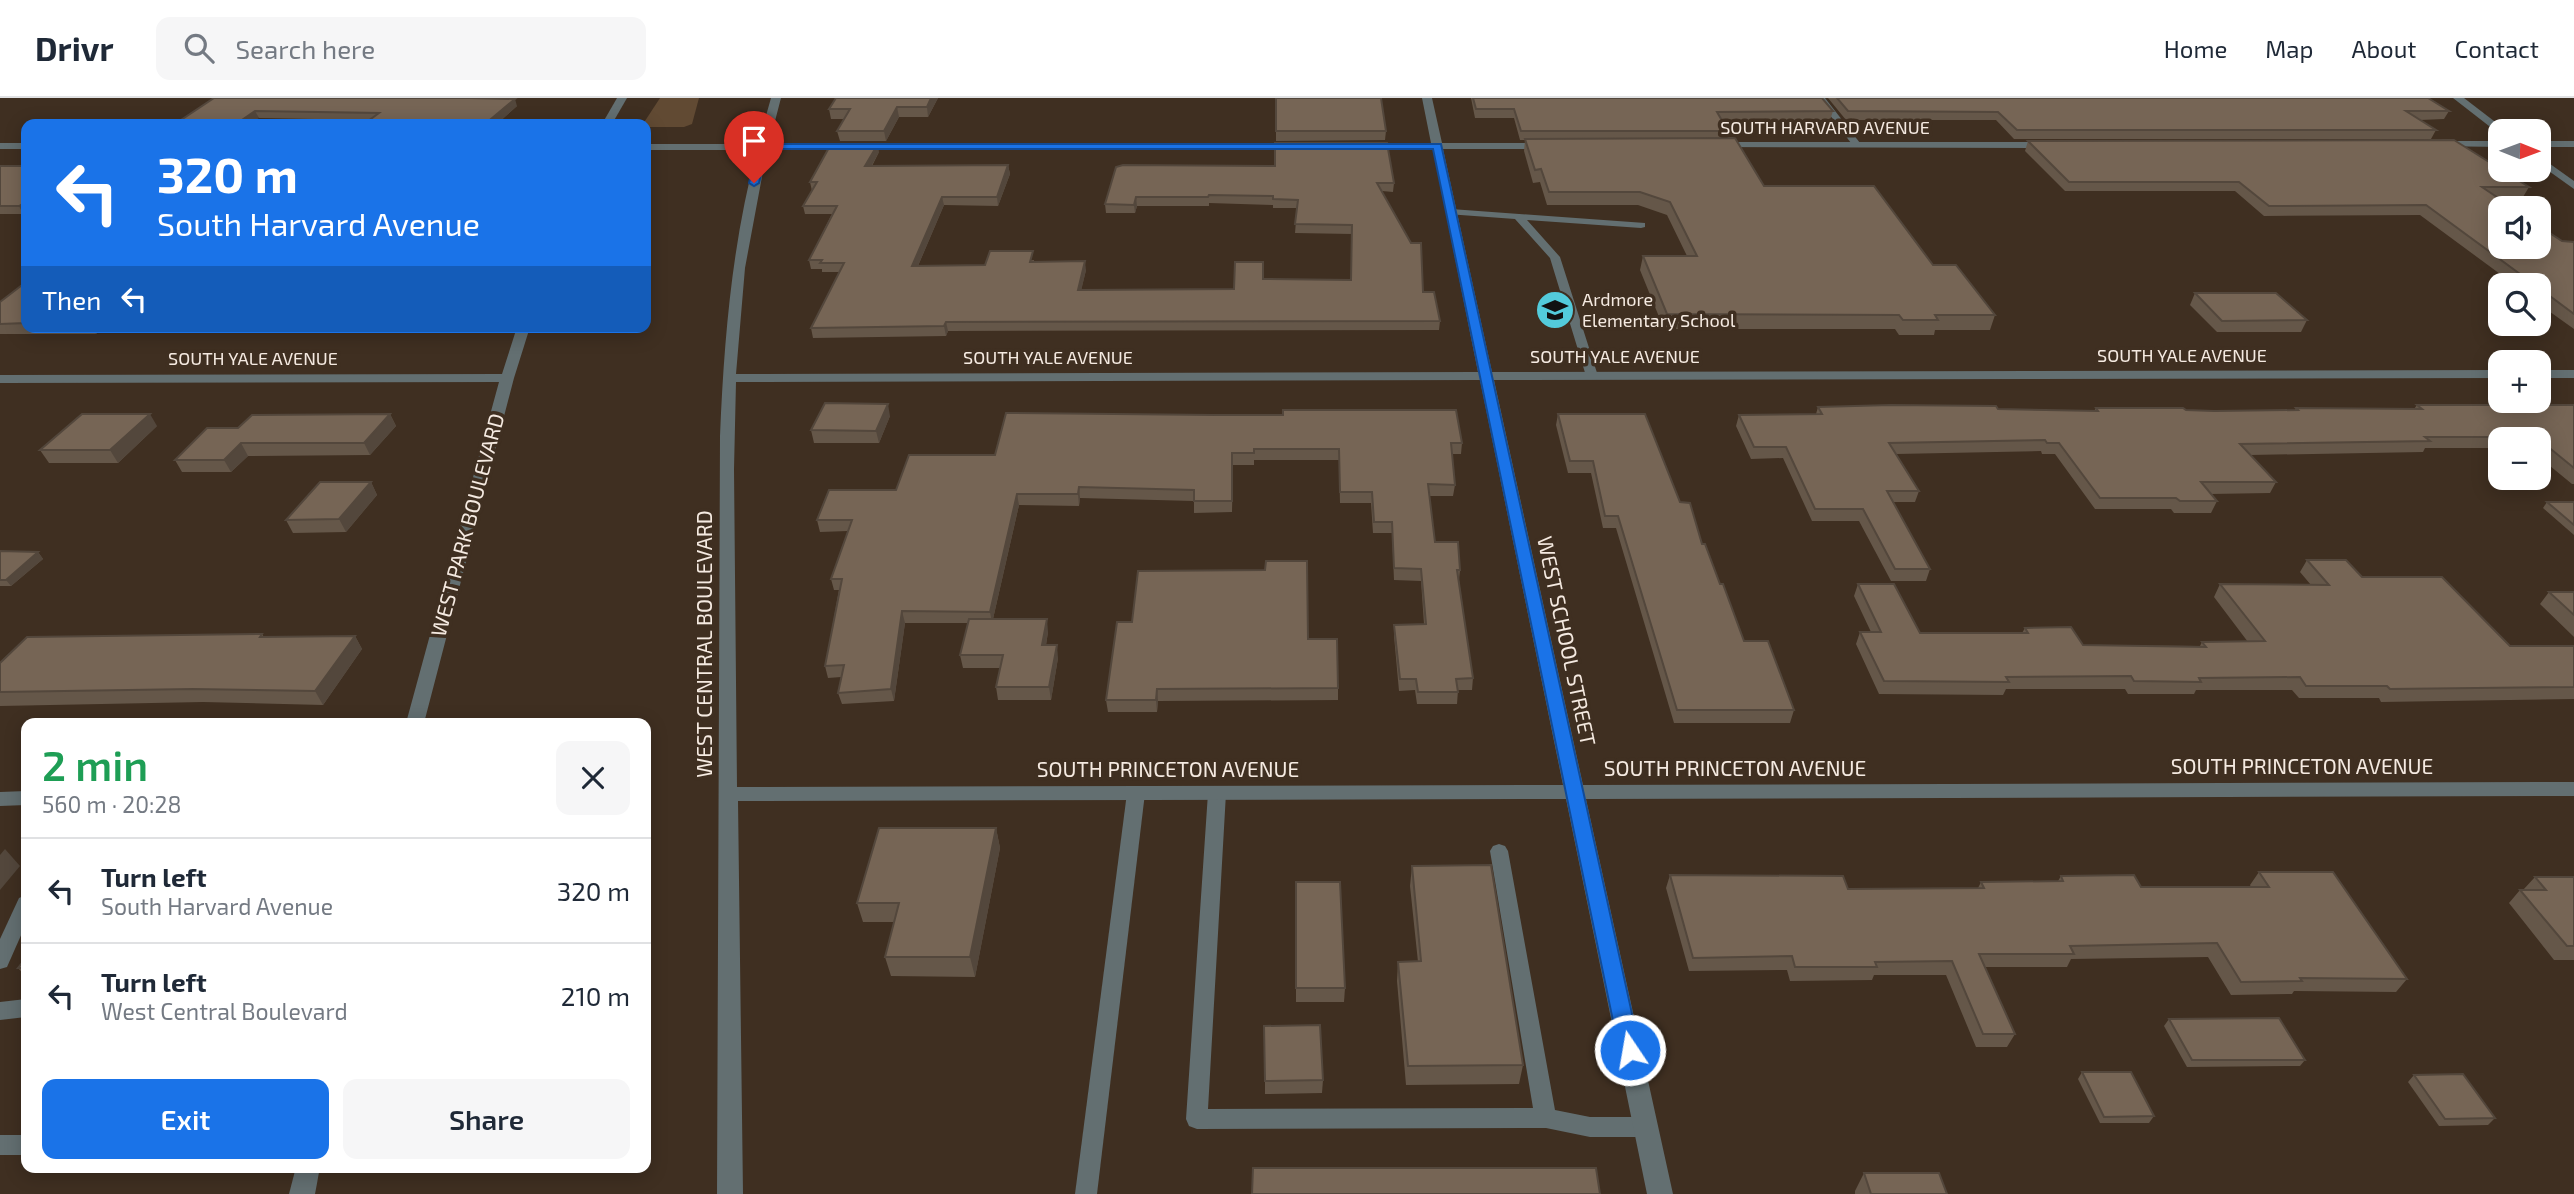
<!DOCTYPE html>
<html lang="en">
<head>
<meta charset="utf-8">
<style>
  body { margin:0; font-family:"Exo 2",sans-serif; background:#f6f6f7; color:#1f2937; height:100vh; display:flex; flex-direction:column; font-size:26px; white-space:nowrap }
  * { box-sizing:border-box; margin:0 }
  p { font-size:23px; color:#747a83 }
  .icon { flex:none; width:38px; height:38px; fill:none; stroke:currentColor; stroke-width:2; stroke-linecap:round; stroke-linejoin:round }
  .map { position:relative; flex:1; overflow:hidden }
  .drawer { position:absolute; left:21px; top:620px; width:630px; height:455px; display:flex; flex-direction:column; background:#fff; border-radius:14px; box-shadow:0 4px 18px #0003 }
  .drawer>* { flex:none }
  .guide { position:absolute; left:21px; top:21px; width:630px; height:214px; border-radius:14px; box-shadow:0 4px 18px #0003; background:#1a73e8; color:#fff; overflow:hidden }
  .needle { width:46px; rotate:91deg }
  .controls { position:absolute; left:2488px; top:21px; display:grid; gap:14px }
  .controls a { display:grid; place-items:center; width:63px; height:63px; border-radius:14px; background:#fff; box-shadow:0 4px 18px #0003; font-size:35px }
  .pin { position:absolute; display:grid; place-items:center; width:60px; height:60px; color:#fff; margin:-72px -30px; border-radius:50% 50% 50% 0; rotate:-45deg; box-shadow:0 0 7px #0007 }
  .pin .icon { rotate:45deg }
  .me { position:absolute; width:77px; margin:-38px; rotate:348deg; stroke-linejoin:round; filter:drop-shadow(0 0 5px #0008) }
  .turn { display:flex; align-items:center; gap:24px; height:147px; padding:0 21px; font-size:32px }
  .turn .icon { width:91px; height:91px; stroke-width:2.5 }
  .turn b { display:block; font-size:49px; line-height:60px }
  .then { display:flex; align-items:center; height:66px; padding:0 21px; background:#0003; gap:14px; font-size:26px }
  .round { display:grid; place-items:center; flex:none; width:74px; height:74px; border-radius:14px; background:#f6f6f7 }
  .head { display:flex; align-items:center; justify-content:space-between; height:119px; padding:0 21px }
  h1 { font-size:42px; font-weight:600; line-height:52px; color:#1e9e55 }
  .button { display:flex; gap:14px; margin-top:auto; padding:14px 21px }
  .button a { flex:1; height:80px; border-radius:14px; background:#1a73e8; color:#fff; font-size:28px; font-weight:600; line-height:80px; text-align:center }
  .button a+a { background:#f6f6f7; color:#1f2937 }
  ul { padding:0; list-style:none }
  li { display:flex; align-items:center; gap:21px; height:105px; padding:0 21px; border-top:2px solid #e0e1e3 }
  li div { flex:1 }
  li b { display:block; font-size:26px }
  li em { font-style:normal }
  header { display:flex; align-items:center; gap:42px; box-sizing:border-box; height:98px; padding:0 35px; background:#fff; border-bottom:2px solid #e0e1e3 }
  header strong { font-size:33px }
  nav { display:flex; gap:38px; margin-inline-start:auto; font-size:24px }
  .search { width:490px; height:63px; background:#f6f6f7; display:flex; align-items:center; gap:18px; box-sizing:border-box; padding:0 24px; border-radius:14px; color:#747a83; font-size:26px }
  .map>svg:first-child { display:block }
</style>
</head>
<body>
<header>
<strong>Drivr</strong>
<div class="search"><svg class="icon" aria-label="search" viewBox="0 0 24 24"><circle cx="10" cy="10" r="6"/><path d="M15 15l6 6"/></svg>Search here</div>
<nav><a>Home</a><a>Map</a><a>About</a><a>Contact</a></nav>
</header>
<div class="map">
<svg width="2574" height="1096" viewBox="0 0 2574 1096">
  <rect width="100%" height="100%" fill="#3f2f21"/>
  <path fill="#614a33" d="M660,0h39l-7,26 -8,3h-38l-3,-3z"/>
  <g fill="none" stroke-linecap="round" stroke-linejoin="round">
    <g fill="#636f71" fill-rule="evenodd">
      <path d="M1817,0h8l35,45v4h-6z"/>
      <path d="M1451,111l194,14v4l-4,1 -114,-8 33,37 38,119 -2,3h-8l-2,-3 -36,-118 -35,-39 -68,-5 -1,-2z"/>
      <path d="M1136,689l6,1 3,5 -48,401h-22l52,-401 3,-5z"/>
      <path d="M1217,689l6,1 3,5 -18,316 325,-1 -43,-257 3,-5 6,-2 6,2 3,5 47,259 35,7h56l8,3 3,7 -3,7 -8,3h-56l-44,-9 -349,1 -8,-3 -3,-7 22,-326 3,-5z"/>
      <path d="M26,797v29l-19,43 -7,2v-30l19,-41z"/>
      <path d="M26,901v18l-26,3v-18z"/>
      <rect x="0" y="1037" width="26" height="20"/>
    </g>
    <g fill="#636f71" fill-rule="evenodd">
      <path d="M617,0h10l-15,26h-10z"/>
      <path d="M771,0h10l-12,46 528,-1 5,3 -5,3 -530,1 -22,118 -9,106 742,-2 -45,-223h-70l-5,-3 5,-3h68l-9,-45h10l10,45h107l5,3 -5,3h-106l49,223 1009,-2v8l-1007,2 89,405 991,-3v14l-988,3 87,395h-26l-81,-395 -828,2 5,393h-26l3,-758c4,-96 12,-193 37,-286h-111v-6h112zM1480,282l83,405 -826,2 -3,-318 2,-87z"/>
      <path d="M2453,0h11l43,33 -9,2z"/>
      <path d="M2438,43h63v6l-67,-1v-4z"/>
      <rect x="2539" y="43" width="35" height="6"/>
      <path d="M1717,44h332l5,3 -5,3 -336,-1 -1,-2z"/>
      <rect x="0" y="45" width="26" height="6"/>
      <path d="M2539,58l35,25v8l-35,-25z"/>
      <path d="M517,229h13l-16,51 -90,345h-18l93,-341 -499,1v-8l502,-1z"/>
      <rect x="2539" y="272" width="35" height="8"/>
      <path d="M26,693v14l-26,1v-14z"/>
      <path d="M296,1069h24l-5,27h-26z"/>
    </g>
  </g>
  <g fill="#655749">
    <path d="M214,0l303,8 -20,18h-133l6,-4 -111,-2z"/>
    <path d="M938,0l-10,19h-29l-13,24h-46l-3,-10 8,-12h-14l-2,-10z"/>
    <path d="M1276,0l110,33 -1,9 -109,1z"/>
    <path d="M1471,0h170l192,13 -3,9 -108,1 6,10 -1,7 37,48 169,79 62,50 -5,15h-55l-1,5h-35l-4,-6h-231l-24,-59 3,-14h44l-20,-41 -29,-10h-91l-7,-23 -7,1 -9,-32 1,-11h-5l-6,-22h-39z"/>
    <path d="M1828,0h600l21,13 -5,8 -24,1 16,10 -5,9h-417l-18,-19h-150z"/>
    <path d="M2028,43l501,46 -6,10h-27l66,44 12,1v87l-35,-25v-19h-24l-95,-70 -156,1 -29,-25h-170l-40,-40z"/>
    <path d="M879,54l-7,14 136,-1 2,9 -12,32 -54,-1 -26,61 67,-1 49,-5v2l52,8 -5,20 153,-1 29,-10 88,1 1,-46 -57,-1 2,-25h-24v-3l-64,-2v3h-72l-2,7h-29l-1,-9 11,-37 278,16 -1,9 -11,-1 41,101 17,29 -1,9 -491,1 -2,5 -133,2 -2,-10 29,-56h-18v-3h-11l-2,-9 23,-46h-27l-2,-8 9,-15 -2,-9z"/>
    <path d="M0,68h26v46l-3,2h-23z"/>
    <path d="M26,184v45h78l-8,7h-96v-32z"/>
    <path d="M2195,195l112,27 -6,12h-84l-27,-27z"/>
    <path d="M2417,307h157v79h-2l-33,-27v-18h-38v9h-76l-2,4 -173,3 26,27 -6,11 -60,1 7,7 -6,12h-37l-3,-4h-76l-40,-55h-13l-1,-3 -145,3 23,37 -4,11h-22l37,67 -4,12h-35l-32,-60h-47l-29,-63 -32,1 -15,-33 3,-11 77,-1 2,-7 276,4 2,-3 90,2h109l1,-2 118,1z"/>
    <path d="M390,316l6,12 -26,29 -122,1 -17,16h-49l-7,-12 63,-32z"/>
    <path d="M1558,316l122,88 22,42 42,97 50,69 -4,13h-116l-58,-195h-13l-12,-55h-23l-12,-48z"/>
    <path d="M890,318l-11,27h-65l-3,-13z"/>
    <path d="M157,328l-39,37h-69l-9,-13z"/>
    <path d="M1462,345l-1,11h-9l3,31 -2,11h-24l6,46 25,28 -1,10 14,98 -1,12h-14l-1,14h-40l-2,-14 -16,1 -5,-55v-11l30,-1 -3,-43 -27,-1 -2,-47h-19l-2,-30h-31l-1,-43h-85v5h-21l-1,47 -38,1v-12l-114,-3 -1,8 -60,-1 -26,114 55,13 -2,13 12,13 -7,42h-53l-2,-13 4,-19h-37l-3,-13 8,-32h-63l-11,78 -52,3 -4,-11 3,-16 -13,1 -3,-12 14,-76h-5l-3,-11 17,-48 -28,1 -3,-12 79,-30 99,-35z"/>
    <path d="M371,384l6,13 -31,37 -53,1 -7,-13z"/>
    <path d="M2547,404h27v33l-31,-27z"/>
    <path d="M0,453l38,1 5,7 -32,27h-11z"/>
    <path d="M2307,462l55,17 148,69h64v53l-193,3 -2,-4h-80l-7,-8h-96l-2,4h-66l-3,-5h-119l-3,6 -124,-1 -23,-50 4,-12h11l-17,-36 4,-12 62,49h102l3,-5 58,17 117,1 2,-4h46l-34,-45 6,-13 91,1 -11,-13z"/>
    <path d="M2549,494h25v45l-34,-33z"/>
    <path d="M262,536l2,3 91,-1 7,13 -39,56 -120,-3 -203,4v-43z"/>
    <path d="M1308,541l30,49v12l-180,1 -1,11h-49l-2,-12z"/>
    <path d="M996,730l4,20 -25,129 -84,-1 -6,-19 9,-35h-31l-6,-19z"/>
    <path d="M1412,768l111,199 -4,19 -113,1 -9,-104 1,-19h20l-8,-76z"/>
    <path d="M2259,774l148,107 -11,13 -102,-1 -2,3 -61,1 -23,-38 -137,2 -4,8h-82l30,67 -8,13h-31l-30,-72h-72l-2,5 -82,1 -3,-11 -98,1 -23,-83 4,-13 178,14 130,-1 3,-6 77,-1 3,-5 80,11h110l-1,-2z"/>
    <path d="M2535,779h39v83h-20l-45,-57 11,-13h3z"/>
    <path d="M1296,784l49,106 -1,14h-48z"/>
    <path d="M18,870h8v9z"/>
    <path d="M2169,921l136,41 -5,6 -113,1 -23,-41z"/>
    <path d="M2082,974l72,44 -5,7h-49l-22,-44z"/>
    <path d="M2414,977l81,43 -7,7 -49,1 -31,-44z"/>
    <path d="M1323,982l-1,13 -57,1v-13z"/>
    <path d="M1864,1075l83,21h-92v-3z"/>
  </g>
  <g fill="#53473c">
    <path d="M931,0h7l-10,19 -1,-10z"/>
    <path d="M515,1l2,7 -20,18h-12z"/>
    <path d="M897,9l2,10 -13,24 -2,-10z"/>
    <path d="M255,13l4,7 -9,6h-14z"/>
    <path d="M878,46l1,8 -12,22 -2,-8z"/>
    <path d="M1008,67l2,9 -12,32 -1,-9z"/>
    <path d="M942,99l2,8 -30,70 -2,-9z"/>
    <path d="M1136,99l1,9 -2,7 -1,-8z"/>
    <path d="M25,104l1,1v9l-3,2 -4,-8z"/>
    <path d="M1085,163l1,9 -7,30 -1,-10z"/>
    <path d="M946,224l2,9 -2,5 -2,-10z"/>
    <path d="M92,229h12l-8,7z"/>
    <path d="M888,306l2,12 -11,27 -3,-12z"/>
    <path d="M150,316l7,12 -39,37 -8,-13z"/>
    <path d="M390,316l6,12 -26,29 -6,-12z"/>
    <path d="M241,345l7,13 -17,16 -7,-12z"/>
    <path d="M371,384l6,13 -31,37 -7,-13z"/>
    <path d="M1079,389l1,11 -1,8 -1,-12z"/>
    <path d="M1017,396l2,11 -27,118 -2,-11z"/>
    <path d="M38,454l5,7 -32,27 -5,-6z"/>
    <path d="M902,513l3,12 -11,78 -3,-12z"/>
    <path d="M1047,521l1,13 -4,26 -2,-13z"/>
    <path d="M355,538l7,13 -39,56 -8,-14z"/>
    <path d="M1057,547l1,13 -7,42 -2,-13z"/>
    <path d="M1157,591l1,12 -1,11 -1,-12z"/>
    <path d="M996,730l4,20 -25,129 -5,-20z"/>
    <path d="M5,751l15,17 -20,24v-35z"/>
  </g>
  <g fill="#766555" stroke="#53473c" stroke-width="2">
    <path d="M214,0h255l46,1 -30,25h-121l15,-11 -124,-2 -19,13h-61z"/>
    <path d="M836,0h95l-4,9h-30l-13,24h-47l13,-22h-21z"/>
    <path d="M1276,0h105l5,33h-110z"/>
    <path d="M1473,0h349l11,13 -116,1 11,19h-207l-7,-22h-38z"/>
    <path d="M1837,0h591l21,13h-43l30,19h-419l-19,-18 -150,-1z"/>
    <path d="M1735,40l29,48h110l59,79h23l39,50h-60l3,5h-35l-4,-5 -232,-1 -24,-58h54l-27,-54 -30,-10h-91l-8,-23 -6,1 -10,-31z"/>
    <path d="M2454,42l75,47h-47l31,21h-12v39h38v-21l23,15 12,1v72l-35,-26v-3h-4l-109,-80 -157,1 -30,-24h-170l-41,-41z"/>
    <path d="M1275,45h112l7,40h-17l34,60h10l2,49h11l6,29 -494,1 -2,4 -133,2 33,-65h-24l2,-3h-13l28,-54h-34l14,-24h-7l21,-38h47l-13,22 143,-1 -11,32h-55l-30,69 73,-1 5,-14h43l-3,11 55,-1 -7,29 156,-1 1,-27h28v17l88,1 1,-55 -57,-1 3,-24 -25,-1v-3l-64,-1 -1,2h-72l-2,8 -29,-1 11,-37 7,-2 152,1z"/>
    <path d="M0,68h26v36l-7,4h-19z"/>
    <path d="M26,184v41l-26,1v-22z"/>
    <path d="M2195,195h81l31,27 -85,1z"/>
    <path d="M825,305l63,1 -12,27 -65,-1z"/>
    <path d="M1891,307l105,1 2,3 100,2 -2,-3h87l3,2 28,1 84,-1 -2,-2 126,1 -5,-4h157v63l-38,-31h-111l5,4 -190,3 36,38h-75l16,19h-37l-4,-3h-76l-41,-55h-12l-2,-3 -156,3 30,48h-32l43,78h-35l-32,-60h-48l-29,-62h-32l-15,-32 83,-1 -4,-7z"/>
    <path d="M1283,312h173l6,33h-11l4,42 -27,-1 7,58h23l2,28h-3l16,108 -17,1 2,13h-40l-2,-13h-16l-6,-54 32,-1 -5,-55 -27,-1 -2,-46h-18l-2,-30h-32l-1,-43h-85v4h-22v48h-38v-11l-115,-3 -1,7h-61l-27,118 -88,-1 -11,78 -53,4 6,-28 -19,1 17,-87h-11l21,-59h-35l12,-30h67l13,-35h86l11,-42 208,2h69z"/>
    <path d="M82,316h68l-40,36h-70z"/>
    <path d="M390,316l-26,29h-123l-17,17h-49l32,-32h31l14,-13z"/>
    <path d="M1558,316h87l35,88 10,1 12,41h3l15,40h3l21,57h24l26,69h-117l-59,-194h-13l-12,-55h-23z"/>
    <path d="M320,384h51l-32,37 -53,1z"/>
    <path d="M2547,404h27v23z"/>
    <path d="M0,453l38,1 -32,28h-6z"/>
    <path d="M2307,462h39l16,17h80l68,69h64v41l-184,2 -3,-3h-81l-6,-9 -101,1 2,4 -67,-1 -3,-5 -125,1 3,5 -125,-1 -24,-49h21l-23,-48h36l26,49h108l-3,-5 46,-1 12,18 123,2 -4,-5 63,-1 -45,-57 109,1z"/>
    <path d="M1266,463h41l1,78h29l1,49 -181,1 -1,11h-50l11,-78h15l6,-51 127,-1z"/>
    <path d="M2549,494h25v23z"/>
    <path d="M969,521h78l-5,26h15l-8,42h-53l7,-32h-43z"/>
    <path d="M262,536l-2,3 95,-1 -40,55 -122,-2 -193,3v-29l27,-26z"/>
    <path d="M879,730h117l-26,129h-85l14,-54h-42z"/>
    <path d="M1491,767l32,200 -115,1 -10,-104 23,-1 -9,-95z"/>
    <path d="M2259,774h74l74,107 -107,-1 2,3 -61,1 -24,-39 -147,3 4,8h-95l36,80h-32l-31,-73 -77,1 2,5h-82l-3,-11 -99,2 -23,-83 173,1 5,13 136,-1 -3,-6 82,-1 -2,-5 73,-1 7,12h128z"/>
    <path d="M2535,779h39v69h-7l-47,-56h26z"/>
    <path d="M1296,784h44l5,106h-49z"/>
    <path d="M26,860v10h-8z"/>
    <path d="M2279,920l26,42h-113l-23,-41z"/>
    <path d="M1320,927l3,55 -58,1 -1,-55z"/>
    <path d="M2082,974h49l23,44 -50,1z"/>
    <path d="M2463,976l32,44 -50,1 -31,-44z"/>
    <path d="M1253,1070h343l4,26h-348z"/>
    <path d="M1864,1075h75l8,21h-76z"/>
  </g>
  <path fill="#1a73e8" stroke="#114b97" stroke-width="2" d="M763,46h678l199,906 -3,6 -7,3 -8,-3 -3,-6 -186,-901h-666l-8,34 -5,3 -5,-3 9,-37z"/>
  <defs>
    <symbol id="school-disc" viewBox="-11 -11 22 22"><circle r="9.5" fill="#53cbdb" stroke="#3f2f21"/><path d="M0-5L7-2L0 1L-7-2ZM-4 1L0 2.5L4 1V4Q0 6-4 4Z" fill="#111"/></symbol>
  </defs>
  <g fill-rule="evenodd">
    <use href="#school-disc" x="1533" y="190" width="44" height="44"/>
  </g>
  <g text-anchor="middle" stroke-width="7" stroke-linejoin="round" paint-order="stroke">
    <g font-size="18" fill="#f5eae1" stroke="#3f2f21">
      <text x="1825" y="36">SOUTH HARVARD AVENUE</text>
      <text x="2182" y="264">SOUTH YALE AVENUE</text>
      <text x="1615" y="265">SOUTH YALE AVENUE</text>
      <text x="1048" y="266">SOUTH YALE AVENUE</text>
      <text x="253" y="267">SOUTH YALE AVENUE</text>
    </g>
    <g font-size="18" fill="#f5eae1" stroke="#3f2f21" text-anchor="start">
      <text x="1582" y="208">Ardmore<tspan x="1582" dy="21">Elementary School</tspan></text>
    </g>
    <g font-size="21" fill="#f5eae1" stroke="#3f2f21">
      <text transform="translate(468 427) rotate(-75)" y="7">WEST PARK BOULEVARD</text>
      <text transform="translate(1566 543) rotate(78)" y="7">WEST SCHOOL STREET</text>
      <text transform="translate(705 546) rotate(-90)" y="7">WEST CENTRAL BOULEVARD</text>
      <text x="2302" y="676">SOUTH PRINCETON AVENUE</text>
      <text x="1735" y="678">SOUTH PRINCETON AVENUE</text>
      <text x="1168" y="679">SOUTH PRINCETON AVENUE</text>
    </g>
  </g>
</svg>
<div class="controls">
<a><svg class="needle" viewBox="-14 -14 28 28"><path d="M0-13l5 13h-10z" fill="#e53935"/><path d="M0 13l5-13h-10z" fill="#747a83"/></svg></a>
<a><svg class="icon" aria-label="sound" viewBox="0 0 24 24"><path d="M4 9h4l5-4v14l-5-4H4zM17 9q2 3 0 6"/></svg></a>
<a><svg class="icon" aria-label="search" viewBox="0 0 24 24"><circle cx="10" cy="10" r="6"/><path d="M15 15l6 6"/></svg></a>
<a>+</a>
<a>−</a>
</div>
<div class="pin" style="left:754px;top:85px;background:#d93025"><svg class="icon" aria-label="arrive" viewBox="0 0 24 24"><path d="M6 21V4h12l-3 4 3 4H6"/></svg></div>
<svg class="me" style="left:1630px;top:952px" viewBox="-20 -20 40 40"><circle r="17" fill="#1a73e8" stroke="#fff" stroke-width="3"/><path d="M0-11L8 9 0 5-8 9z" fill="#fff"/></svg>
<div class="guide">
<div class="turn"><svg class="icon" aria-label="left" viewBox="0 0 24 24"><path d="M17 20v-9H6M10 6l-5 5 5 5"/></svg><div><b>320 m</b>South Harvard Avenue</div></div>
<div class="then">Then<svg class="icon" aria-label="left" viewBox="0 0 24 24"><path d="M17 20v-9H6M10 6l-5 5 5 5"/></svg></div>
</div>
<section class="drawer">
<div class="head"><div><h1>2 min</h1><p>560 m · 20:28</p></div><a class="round"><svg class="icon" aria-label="close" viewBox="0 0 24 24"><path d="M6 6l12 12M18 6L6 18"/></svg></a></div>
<ul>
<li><svg class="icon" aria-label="left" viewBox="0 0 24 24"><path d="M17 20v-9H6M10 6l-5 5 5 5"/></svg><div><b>Turn left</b><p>South Harvard Avenue</p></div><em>320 m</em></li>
<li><svg class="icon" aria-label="left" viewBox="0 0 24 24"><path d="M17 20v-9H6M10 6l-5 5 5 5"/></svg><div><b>Turn left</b><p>West Central Boulevard</p></div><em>210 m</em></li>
</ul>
<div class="button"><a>Exit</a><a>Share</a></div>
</section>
</div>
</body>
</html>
